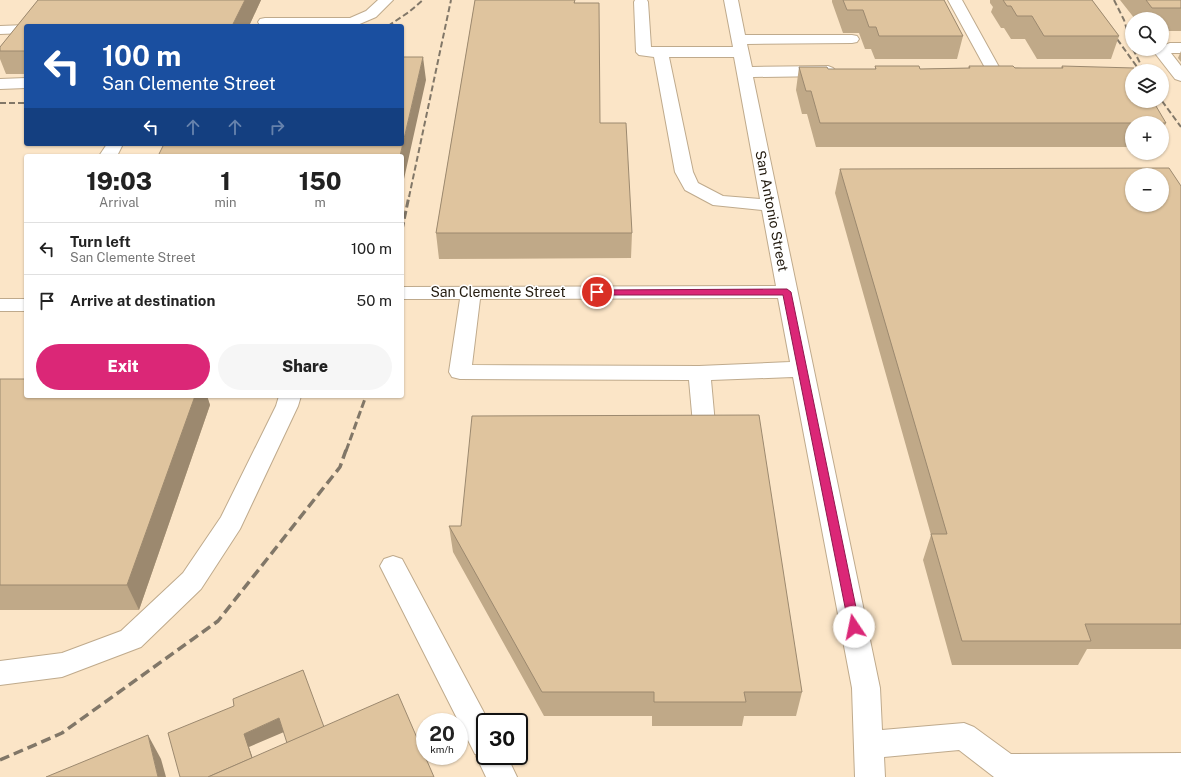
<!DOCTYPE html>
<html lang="en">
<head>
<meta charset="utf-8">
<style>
  body { margin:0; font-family:"Public Sans",sans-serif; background:#f6f6f6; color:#222; height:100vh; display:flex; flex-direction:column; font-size:15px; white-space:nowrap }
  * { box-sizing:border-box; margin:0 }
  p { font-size:13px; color:#767676 }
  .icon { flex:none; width:22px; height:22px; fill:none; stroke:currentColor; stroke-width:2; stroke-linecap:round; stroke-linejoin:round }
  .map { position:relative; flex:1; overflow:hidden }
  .side { position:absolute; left:24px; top:154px; width:380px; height:244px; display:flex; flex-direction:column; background:#fff; border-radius:4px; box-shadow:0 1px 3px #0004 }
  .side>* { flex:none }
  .hud { position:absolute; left:24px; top:24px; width:380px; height:122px; border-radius:4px; box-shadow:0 1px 3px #0004; background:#1a4fa0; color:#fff; overflow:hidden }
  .fabs { position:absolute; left:1125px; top:12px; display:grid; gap:8px }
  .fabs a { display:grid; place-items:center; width:44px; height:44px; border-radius:50%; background:#fff; box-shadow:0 1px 3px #0004; font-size:20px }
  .speed { position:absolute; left:416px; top:713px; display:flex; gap:8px; font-size:20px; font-weight:700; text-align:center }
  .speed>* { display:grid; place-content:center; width:52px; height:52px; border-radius:50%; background:#fff; box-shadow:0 1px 3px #0004; line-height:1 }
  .speed small { font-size:10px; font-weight:400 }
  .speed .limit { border:2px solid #111; border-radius:6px; background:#fff; color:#111 }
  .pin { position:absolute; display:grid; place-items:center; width:34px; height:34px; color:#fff; margin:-17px; border:2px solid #fff; border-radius:50%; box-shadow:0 1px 4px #0007 }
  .me { position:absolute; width:44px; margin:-22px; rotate:349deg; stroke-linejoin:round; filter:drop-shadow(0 0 3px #0008) }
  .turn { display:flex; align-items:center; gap:14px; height:84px; padding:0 12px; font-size:18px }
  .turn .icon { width:52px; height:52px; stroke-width:2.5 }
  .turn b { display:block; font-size:28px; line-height:34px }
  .lanes { display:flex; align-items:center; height:38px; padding:0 12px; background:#0003; justify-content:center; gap:20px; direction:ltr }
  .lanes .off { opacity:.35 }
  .eta { display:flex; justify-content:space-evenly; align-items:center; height:68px; text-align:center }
  .eta b { font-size:24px; font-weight:800; line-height:28px }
  .primary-button { display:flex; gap:8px; margin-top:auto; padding:8px 12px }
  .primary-button a { flex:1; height:46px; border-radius:24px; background:#db2777; color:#fff; font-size:16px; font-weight:800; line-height:46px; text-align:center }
  .primary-button a+a { background:#f6f6f6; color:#222 }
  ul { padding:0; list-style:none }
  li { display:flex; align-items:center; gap:12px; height:52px; padding:0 12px; border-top:1px solid #e0e0e0 }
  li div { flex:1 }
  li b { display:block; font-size:15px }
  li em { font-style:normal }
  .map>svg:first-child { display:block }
</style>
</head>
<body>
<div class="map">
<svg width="1181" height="777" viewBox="0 0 1181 777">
  <rect width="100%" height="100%" fill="#fdf0dd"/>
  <path fill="#fbe5c7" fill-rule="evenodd" d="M0,0h1181v777h-1181zM1132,19h30v30h-30zM26,26h376v118h-376zM1132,71h30v30h-30zM1132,123h30v30h-30zM26,156h376v240h-376zM1132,175h30v30h-30zM425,722h34v34h-34zM485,722h34v34h-34z"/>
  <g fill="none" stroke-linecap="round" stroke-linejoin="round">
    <defs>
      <g id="minor">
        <path d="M378,0h15l-17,17 -21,9h-91l-4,-1 -2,-3 2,-3 5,-1h85l16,-7z"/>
        <path d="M635,0h12l1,2 3,45h82l-9,-47h14l7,35h107l5,1 2,3 -2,3 -5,1 -105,1 5,23 76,-1 5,2 3,3 -3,3 -5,2 -75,1 127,611 2,42 82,-7 10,4 37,27 170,-1v24h-187l-35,-27 -75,7 1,20h-30l-3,-89 -59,-311 -82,3 4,44 -3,6 -8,2 -8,-2 -3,-6 -4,-44 -229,-1 -8,-2 -3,-5 11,-73h-58v-12l374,-1 -14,-76 -49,-5 -28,-15 -10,-18 -21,-115 -15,-2 -3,-3 -2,-50zM669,57h65l26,142 -37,-3 -25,-13 -5,-11zM778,298l12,64 -91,4 -227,-1 8,-66z"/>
        <path d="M948,0h14l37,67 23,2 3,3 -3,3 -5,2 -28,-2z"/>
        <path d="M26,25l5,1h-5v7l-26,1v-8z"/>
        <path d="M1170,43h11v10h-10l10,13v15l-6,-2 -21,-27 3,-3h5v-3z"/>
        <path d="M26,78v10l-26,1v-10z"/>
        <path d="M107,144h16l-6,12h-18z"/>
        <rect x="0" y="299" width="26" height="12"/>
        <path d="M279,396h22l-3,10 -58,123 -39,60 -60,58 -79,30 -62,8v-24l62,-8 59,-22 62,-58 38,-56 55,-111z"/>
        <path d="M393,556l9,3 87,163h-4v34h22l10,21h-31l-10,-21 1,-2h-2l-95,-188 4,-7z"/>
      </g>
    </defs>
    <use href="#minor" stroke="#bfaa8c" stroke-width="2"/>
    <use href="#minor" fill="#fff" fill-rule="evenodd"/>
    <g stroke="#817768" stroke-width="2" stroke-dasharray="6 3" stroke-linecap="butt">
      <path d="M1114,0l10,20 8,26"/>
      <path d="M388,26l21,-14 14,-12"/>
      <path d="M1112,32l28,39"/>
      <path d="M1133,49l9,18"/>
      <path d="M1162,101l19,26"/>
      <path d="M0,103h26"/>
      <path d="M409,197l42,-197"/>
    </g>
    <g stroke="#817768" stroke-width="3" stroke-dasharray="8 3.5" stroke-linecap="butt">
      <path d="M402,230l7,-34"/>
      <path d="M346,451l20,-55"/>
    </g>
    <path stroke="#817768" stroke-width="3.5" stroke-dasharray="10 5" stroke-linecap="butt" d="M0,760l62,-27 156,-112 122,-154 6,-17"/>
  </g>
  <g fill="#c0a988">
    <path d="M38,0h223l-12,26h-223v48h-20l-6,-15v-12z"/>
    <path d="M475,0h100v3l25,120 32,110 -1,25 -192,1 -3,-26z"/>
    <path d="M832,0h112l19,36 -6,23h-82l-4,-10h-6l-6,-16h-16l-11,-31z"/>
    <path d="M990,0h102l27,36 -8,23h-74l-12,-20h-14l-7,-11h-3l-10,-16 2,-5 -3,-4z"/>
    <path d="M1120,0h61v31h-19v-12h-27z"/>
    <path d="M1181,51v11l-3,-4z"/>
    <path d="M875,66l45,3 48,-1 1,-2 46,2h46l1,-2 104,57 -4,9v-9h-30v24h-316l-9,-33h-5l-6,-24 3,-23 29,2h47z"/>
    <path d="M840,169l341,17v463h-94l-9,16h-126l-29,-105 8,-25 -96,-342z"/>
    <path d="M0,379l26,17h181l3,9 -71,205h-139z"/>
    <path d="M449,526l353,166 -6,24h-52l-2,10h-90v-10h-108l-91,-164z"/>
  </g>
  <g fill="#9c896f">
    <path d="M245,0h16l-12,26h-17z"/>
    <path d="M423,57l3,23 -24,108v-32h-2z"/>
    <path d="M195,396h12l3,9 -71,205 -12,-25z"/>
    <path d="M279,718l5,14 -35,15 9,27 -8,3 -6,-43z"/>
    <path d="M148,735l13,24 5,18h-8z"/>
  </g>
  <g fill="#dfc49e" stroke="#9c896f" fill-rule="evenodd">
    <path d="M38,0h207l-13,26h-206v25h-26v-4z"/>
    <path d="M475,0h100l-1,3h25l1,120h26l6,110h-196z"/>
    <path d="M843,0h101l19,36h-84l-3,-9h-7l-6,-17h-16z"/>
    <path d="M1003,0h89l27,36h-75l-12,-20h-15l-6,-10h-4z"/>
    <path d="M1146,0h35v8h-29z"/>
    <path d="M402,57h21l-23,99h-242l6,-12h238z"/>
    <path d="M875,66h44l1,3 50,-1 -1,-2h44l2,2h48l-1,-2 72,2 1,3h-3v30h21l13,22h-346l-9,-32h-5l-7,-24h28l1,2h48z"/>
    <path d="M1169,168l12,18v438h-96l6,17h-129l-31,-107h16l-107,-365zM1132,175h30v30h-30z"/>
    <path d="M0,379h26v17h169l-68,189h-127z"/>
    <path d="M759,415l43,277h-58l2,10h-92v-10h-112l-93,-166h12l11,-110z"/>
    <path d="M303,670l21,57 -37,16 -8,-25 -35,16 8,24 -44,19h-28l-12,-44 66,-27 -1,-7z"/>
    <path d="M398,694l36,83h-226z"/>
    <path d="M148,735l10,42h-112z"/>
  </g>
  <path fill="#db2777" stroke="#8e194d" d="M787,289l4,3 69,335 -2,4 -4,1 -4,-1 -1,-4 -66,-332h-186l-4,-3 4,-2z"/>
  <g text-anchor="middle" stroke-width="3" stroke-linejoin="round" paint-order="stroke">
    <g font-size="14" fill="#231b0f" stroke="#fff">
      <text transform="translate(772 211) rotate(79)" y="5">San Antonio Street</text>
      <text x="498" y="297">San Clemente Street</text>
    </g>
  </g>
</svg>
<div class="fabs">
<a><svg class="icon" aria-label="search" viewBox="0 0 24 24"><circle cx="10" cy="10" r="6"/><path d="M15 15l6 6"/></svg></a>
<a><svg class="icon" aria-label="layers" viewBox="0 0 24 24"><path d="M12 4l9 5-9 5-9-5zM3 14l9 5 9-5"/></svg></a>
<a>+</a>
<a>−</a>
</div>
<div class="speed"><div>20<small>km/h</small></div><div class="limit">30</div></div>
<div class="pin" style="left:597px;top:292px;background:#d93025"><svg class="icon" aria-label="arrive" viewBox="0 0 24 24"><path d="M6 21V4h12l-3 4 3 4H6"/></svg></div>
<svg class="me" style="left:854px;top:627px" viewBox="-20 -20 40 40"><circle r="19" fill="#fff"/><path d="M0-13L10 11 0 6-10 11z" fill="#db2777"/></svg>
<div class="hud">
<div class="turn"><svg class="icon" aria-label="left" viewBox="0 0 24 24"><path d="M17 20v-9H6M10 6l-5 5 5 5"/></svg><div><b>100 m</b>San Clemente Street</div></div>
<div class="lanes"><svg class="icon" aria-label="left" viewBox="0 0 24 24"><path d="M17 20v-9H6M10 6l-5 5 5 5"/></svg><svg class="icon off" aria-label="ahead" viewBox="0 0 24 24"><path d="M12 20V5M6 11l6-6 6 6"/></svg><svg class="icon off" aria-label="ahead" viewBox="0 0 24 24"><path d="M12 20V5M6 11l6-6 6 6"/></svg><svg class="icon off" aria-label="right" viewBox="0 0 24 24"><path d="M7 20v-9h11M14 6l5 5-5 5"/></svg></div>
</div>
<section class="side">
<div class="eta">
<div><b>19:03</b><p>Arrival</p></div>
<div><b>1</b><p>min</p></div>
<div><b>150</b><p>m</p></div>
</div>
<ul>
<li><svg class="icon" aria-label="left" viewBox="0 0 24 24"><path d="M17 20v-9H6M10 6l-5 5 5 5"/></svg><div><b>Turn left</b><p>San Clemente Street</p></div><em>100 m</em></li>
<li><svg class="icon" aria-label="arrive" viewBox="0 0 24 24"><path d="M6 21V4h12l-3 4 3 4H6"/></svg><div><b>Arrive at destination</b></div><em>50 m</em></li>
</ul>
<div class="primary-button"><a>Exit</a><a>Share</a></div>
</section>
</div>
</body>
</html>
